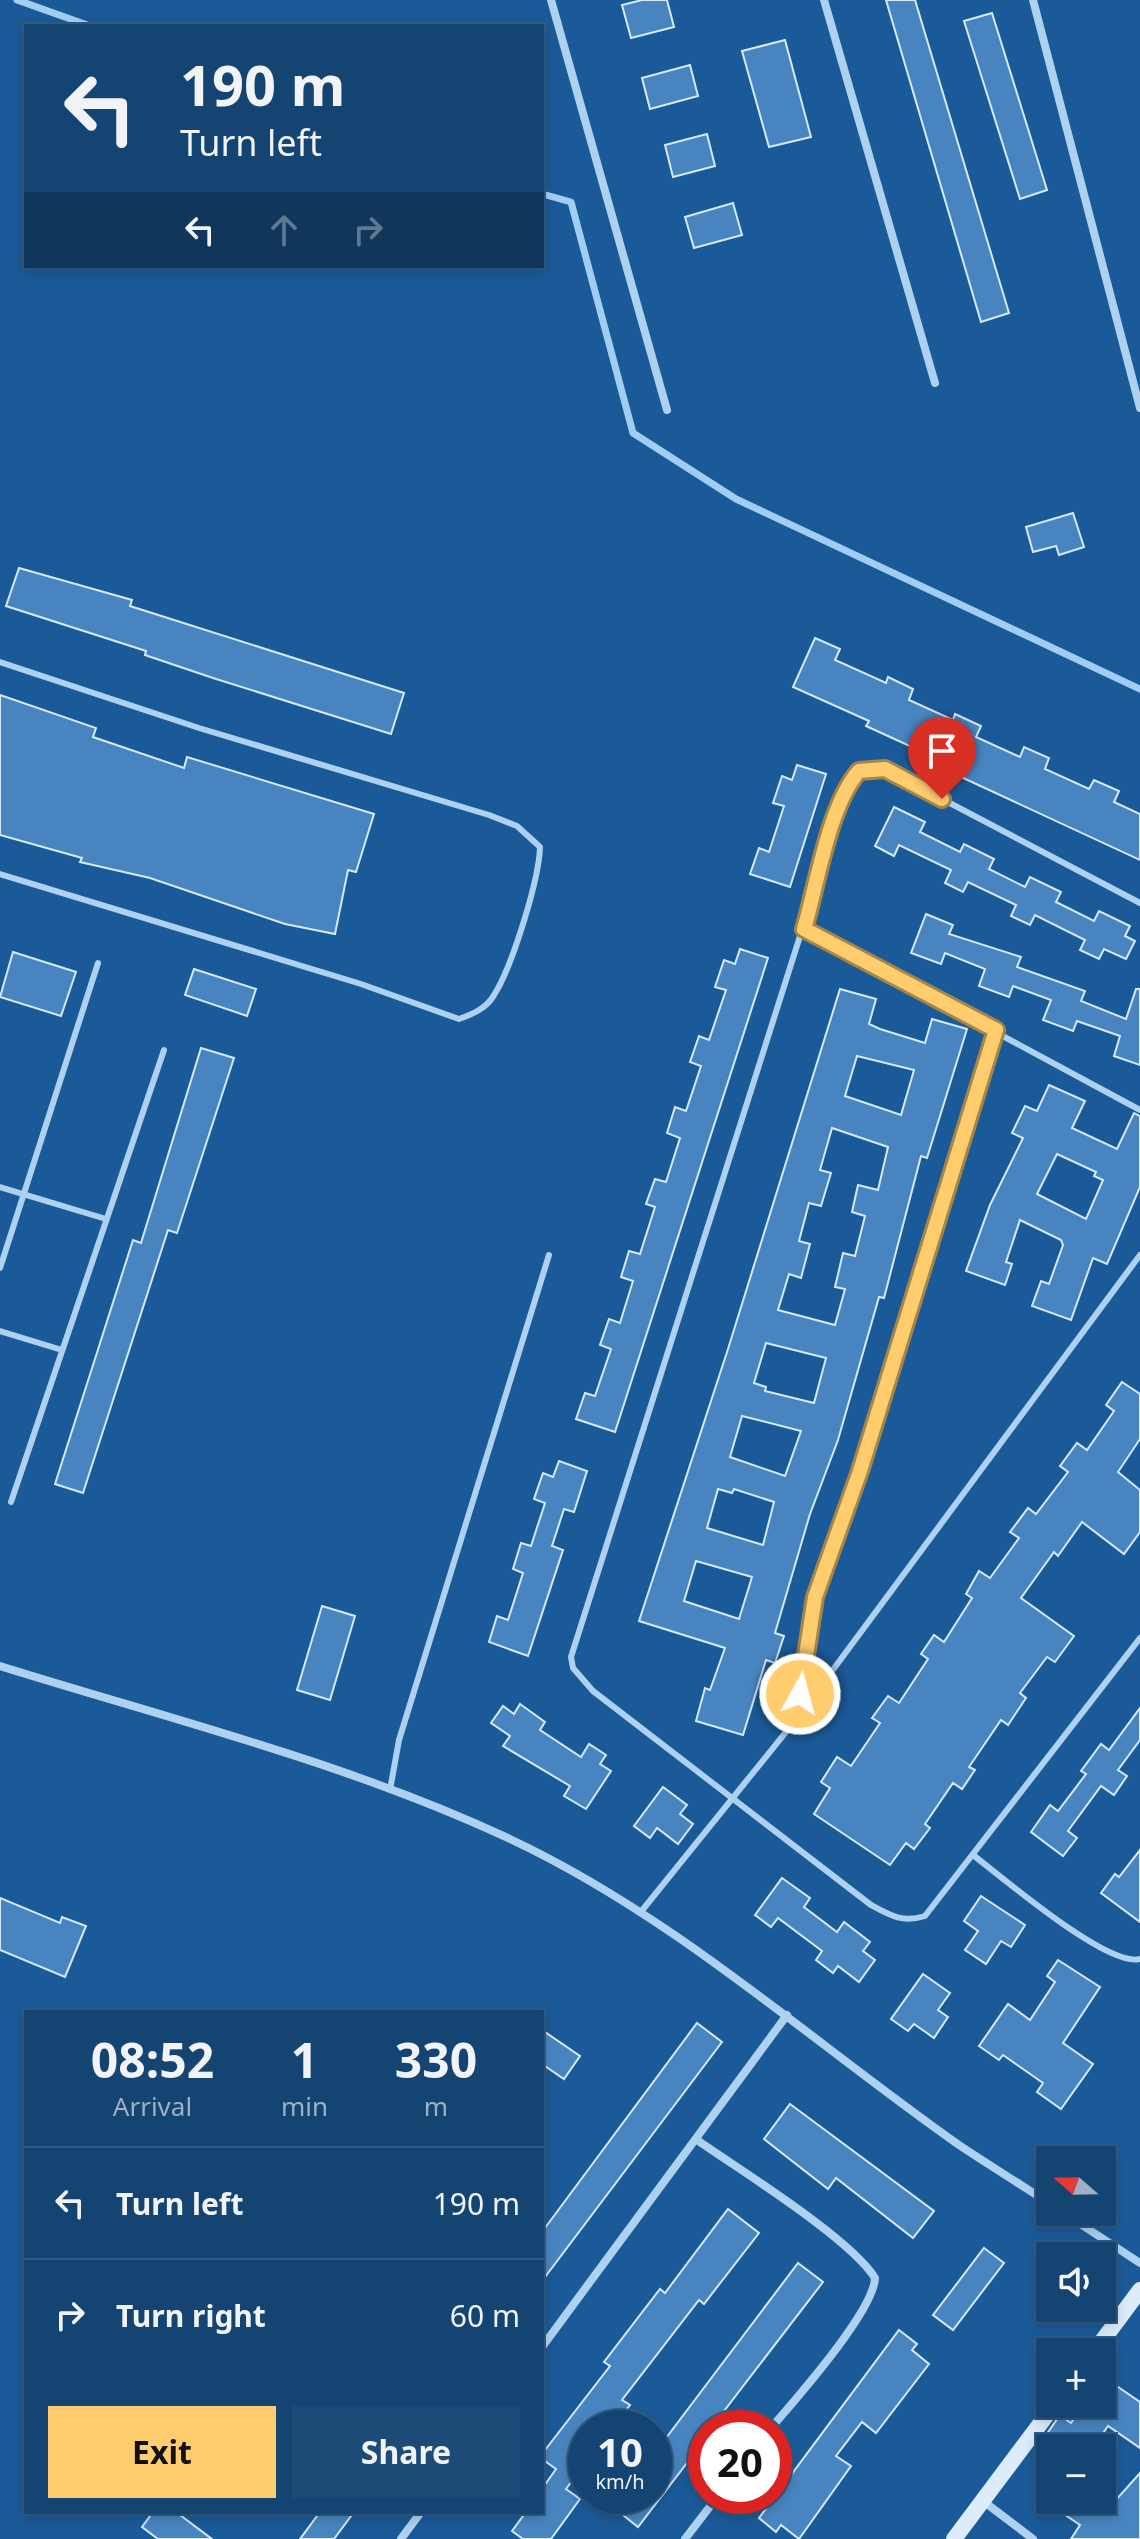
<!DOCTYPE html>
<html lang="en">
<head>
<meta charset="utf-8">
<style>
  body { margin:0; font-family:"Noto Sans",sans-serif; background:#1d4b77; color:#f1f3f6; height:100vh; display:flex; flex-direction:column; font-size:30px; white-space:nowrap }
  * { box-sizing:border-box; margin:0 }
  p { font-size:26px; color:#9db0c4 }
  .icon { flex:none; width:44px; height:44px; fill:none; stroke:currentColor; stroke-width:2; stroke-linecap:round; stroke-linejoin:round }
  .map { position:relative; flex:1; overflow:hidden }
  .panel { position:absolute; left:24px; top:2010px; width:520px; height:504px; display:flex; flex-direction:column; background:#144472; border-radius:0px; box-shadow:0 4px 12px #0003,0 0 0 2px #335c84 }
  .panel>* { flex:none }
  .guide { position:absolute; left:24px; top:24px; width:520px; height:244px; border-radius:0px; box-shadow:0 4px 12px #0003,0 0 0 2px #335c84; background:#144472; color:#f1f3f6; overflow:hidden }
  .needle { width:52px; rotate:290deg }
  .buttons { position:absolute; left:1036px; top:2146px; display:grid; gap:16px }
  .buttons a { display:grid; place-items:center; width:80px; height:80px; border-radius:0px; background:#144472; box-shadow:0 4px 12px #0003,0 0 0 2px #335c84; font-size:40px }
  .speed { position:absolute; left:568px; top:2410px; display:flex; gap:16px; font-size:40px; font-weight:700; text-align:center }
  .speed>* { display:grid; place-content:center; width:104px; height:104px; border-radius:50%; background:#144472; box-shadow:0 4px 12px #0003,0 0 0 2px #335c84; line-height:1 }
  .speed small { font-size:20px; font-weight:400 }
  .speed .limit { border:12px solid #d22; background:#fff; color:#111 }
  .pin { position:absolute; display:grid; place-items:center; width:68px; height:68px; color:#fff; margin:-82px -34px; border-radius:50% 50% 50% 0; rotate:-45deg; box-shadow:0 0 8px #0007 }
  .pin .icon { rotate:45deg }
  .me { position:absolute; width:88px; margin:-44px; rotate:7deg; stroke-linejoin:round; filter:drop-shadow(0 0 6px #0008) }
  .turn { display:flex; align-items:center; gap:28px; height:168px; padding:0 24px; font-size:36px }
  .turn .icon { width:104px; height:104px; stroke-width:2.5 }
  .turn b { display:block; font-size:56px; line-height:68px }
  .lanes { display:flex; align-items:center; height:76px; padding:0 24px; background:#0003; justify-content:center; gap:40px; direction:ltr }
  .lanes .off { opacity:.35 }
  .eta { display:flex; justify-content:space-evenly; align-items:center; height:136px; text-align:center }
  .eta b { font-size:48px; font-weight:700; line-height:56px }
  .primary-button { display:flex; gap:16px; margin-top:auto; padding:16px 24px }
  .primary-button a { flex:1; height:92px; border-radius:0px; background:#ffcc6e; color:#111; font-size:32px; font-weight:700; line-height:92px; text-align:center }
  .primary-button a+a { background:#1d4b77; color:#f1f3f6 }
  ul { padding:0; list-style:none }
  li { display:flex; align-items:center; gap:24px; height:112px; padding:0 24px; border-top:2px solid #335c84 }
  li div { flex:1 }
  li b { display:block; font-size:30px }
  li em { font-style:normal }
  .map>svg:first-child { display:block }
</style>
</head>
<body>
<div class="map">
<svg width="1140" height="2539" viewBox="0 0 1140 2539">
  <rect width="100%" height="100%" fill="#1b5a98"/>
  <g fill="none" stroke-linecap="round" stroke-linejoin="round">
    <g stroke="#a2cdf2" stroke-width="7">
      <path d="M17,0l73,26"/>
      <path d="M546,195l25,7 62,231 103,66 404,190"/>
    </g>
  </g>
  <g fill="#4885c0" stroke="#d6e9fb" stroke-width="2" fill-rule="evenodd">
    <path d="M642,0h25l7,27 -43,11 -9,-33z"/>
    <path d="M886,0h29l94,313 -28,9z"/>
    <path d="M992,13l55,177 -27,9 -56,-178z"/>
    <path d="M785,40l26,97 -42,10 -27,-96z"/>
    <path d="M690,65l8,31 -48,13 -8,-31z"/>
    <path d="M707,134l8,32 -42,11 -8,-32z"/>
    <path d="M733,203l9,32 -48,13 -9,-31z"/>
    <path d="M1073,513l11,34 -25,8 -3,-9 -23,6 -7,-25z"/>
    <path d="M19,568l113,32 -2,6 274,87 -13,41 -178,-56 -68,-23 1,-4 -140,-45z"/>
    <path d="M815,638l25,11 -5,11 51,23 2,-6 25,12 -4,11 44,20 2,-6 26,12 -5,11 44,20 4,-10 25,11 -4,11 44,20 5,-9 25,11 -5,11 26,12v46l-207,-96 3,-6 -70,-32 3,-5 -76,-34z"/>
    <path d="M0,695l96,33 -3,9 91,31 3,-11 187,57 -18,58 -8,-2 -13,64 -50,-10 -135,-46 -70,-16 2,-4 -82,-23z"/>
    <path d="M797,765l29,9 -36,113 -40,-13 9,-26 10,4 15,-46 -11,-3 9,-27 10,4z"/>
    <path d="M894,807l31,15 -5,10 40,20 4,-8 30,15 -5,10 36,18 5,-10 31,15 -5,10 38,19 5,-10 31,15 -5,10 10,5 -9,18 -22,-10 -5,10 -19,-9 5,-10 -50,-25 -5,10 -19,-9 5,-11 -48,-23 -5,10 -18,-9 6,-13 -52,-25 -5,11 -19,-10z"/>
    <path d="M926,914l27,11 -4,9 72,23 -4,10 68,24 -4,10 45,18 10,-30h4v76l-26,-9 6,-20 -43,-15 -4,10 -30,-11 8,-20 -38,-14 -4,11 -30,-11 6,-17 -40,-16 -4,11 -30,-11z"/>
    <path d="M740,949l28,9 -153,474 -39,-13 9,-26 10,3 16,-47 -11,-4 9,-26 11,4 13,-42 -12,-4 8,-26 11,3 15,-47 -9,-3 9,-25 11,3 14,-44 -13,-5 8,-26 11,4 15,-45 -11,-4 9,-26 10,4 17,-50 -11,-3 9,-27 11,4z"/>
    <path d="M13,952l63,20 -15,44 -61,-19z"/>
    <path d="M194,969l62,20 -9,27 -62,-21z"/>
    <path d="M840,989l36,10 -7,25 11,5 45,14 7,-24 35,10 -40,129 -6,-2 -37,142 -5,-1 -41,143 -28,74 -35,119 9,3 -9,27 -9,-3 -23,75 -47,-14 9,-33 5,2 15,-42 -86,-27 89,-272zM857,1056l57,14 -13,45 -56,-19zM832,1128l56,19 -10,43 -20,-5 -6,27 13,4 -10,40 -12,-3 -8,34 10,2 -10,36 -57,-15 11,-36 12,4 9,-34 -11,-3 10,-38 12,3 10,-33 -11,-3zM766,1343l60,15 -12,45 -49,-12 1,-4 -12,-4zM742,1416l59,15 -16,45 -55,-19zM718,1489l14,4 2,-4 40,13 -11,43 -56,-17zM696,1561l56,16 -13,42 -55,-18z"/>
    <path d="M201,1048l33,10 -57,175 -9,-3 -85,263 -28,-9 78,-244 8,3z"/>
    <path d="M1049,1085l36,16 -13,27 45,21 17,-36 6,3v71l-33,77 -14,-6 -22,62 -39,-14 9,-25 8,3 14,-39 -2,-5 -41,-20 -14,42 6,2 -7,21 -39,-14 24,-66 33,-67 -11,-5 13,-27 12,5zM1057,1154l39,18 -2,4 9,4 -17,39 -49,-25z"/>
    <path d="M1122,1382l18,12v45l-22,33 22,18v42l-16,22 -42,-32 -24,34 -4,-4 -33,46 53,38 -19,26 -8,-5 -27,36 6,5 -18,27 -7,-5 -32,47 6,3 -13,19 -9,-6 -28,41 5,4 -16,21 -8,-6 -16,22 -76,-51 16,-26 -9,-6 16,-25 14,9 29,-43 -8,-5 16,-22 11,7 29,-44 -7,-5 13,-19 10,7 28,-44 -6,-4 13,-23 11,7 29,-40 -9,-6 18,-24 8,6 32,-42 -8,-6 17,-23 10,7 27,-39 -8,-6z"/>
    <path d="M559,1461l28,10 -13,41 -10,-3 -12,37 11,4 -35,106 -39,-14 8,-26 11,4 15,-47 -10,-4 8,-26 10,3 14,-43 -11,-4 9,-26 10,4z"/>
    <path d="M322,1606l33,10 -25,84 -33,-10z"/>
    <path d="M520,1704l25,18 -5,8 41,27 8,-13 17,11 -6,9 11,7 -25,38 -22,-13 6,-10 -67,-40 7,-10 -19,-13 12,-17 11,8z"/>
    <path d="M1140,1708v32l-22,30 9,6 -13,19 -13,-9 -33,45 9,7 -14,18 -32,-24 19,-27 8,6 28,-37 -5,-3 20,-27 8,6z"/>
    <path d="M663,1787l24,18 -7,9 13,10 -15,20 -21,-16 -7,10 -16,-12z"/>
    <path d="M1140,1850v72l-39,-29 14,-19 4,3z"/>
    <path d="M782,1878l28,20 -6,9 33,25 7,-10 26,20 -7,9 12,9 -16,22 -21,-16 -5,7 -17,-13 6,-9 -44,-33 -7,9 -16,-12z"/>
    <path d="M981,1896l44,29 -14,22 -10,-6 -15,23 -21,-14 13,-19 -14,-10z"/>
    <path d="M0,1898l60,25 2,-6 24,9 -21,51 -65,-27z"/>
    <path d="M1058,1960l42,27 -37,56 30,21 -32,45 -24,-17 6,-9 -40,-28 -4,5 -20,-14 29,-42 22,16 25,-38 -8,-6z"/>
    <path d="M923,1974l27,19 -12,17 10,7 -14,21 -20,-14 -6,7 -17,-12z"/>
    <path d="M697,2023l25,19 -180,239v-49z"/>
    <path d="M542,2030l38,26 -16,23 -22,-15z"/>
    <path d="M790,2104l144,107 -21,27 -77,-60 -8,11 -64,-50z"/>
    <path d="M728,2209l31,24 -55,71 -5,-4 -77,100 8,5 -13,17 -7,6h-24v34l-20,27 14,10 -29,40h-28l-11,-8 14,-19h16v-23l14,-20 -14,-10v-5l68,-88 -6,-4 56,-73 5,4z"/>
    <path d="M984,2248l20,15 -51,67 -20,-15z"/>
    <path d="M798,2263l25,19 -112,146h-5v7l-16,24 -52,68 -25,-20 9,-11h32v-42z"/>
    <path d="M899,2330l18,14 -5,6 17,14 -53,69 -14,-11 -26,34 15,10 -52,73 -18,-14 -5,7 -17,-14z"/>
    <path d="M1102,2376l38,26v46l-32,-22 -15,22h-56l23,-33 11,8 10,-16 -4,-3h25z"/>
    <path d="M1140,2473v66h-69l9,-14 -37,-25h49l15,10z"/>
    <path d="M153,2512h23l36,27h-54l-16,-12z"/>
    <path d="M320,2512h34l-20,27h-34z"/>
  </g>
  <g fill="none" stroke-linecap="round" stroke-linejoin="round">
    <g stroke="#afd1f0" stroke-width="6">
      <path d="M0,662l199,66 290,87 28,11 23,21c-1,33 -28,120 -46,148 -7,13 -21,19 -35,24l-98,-35 -361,-110"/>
      <path d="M1140,903l-255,-134 -18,-1 -18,14 -278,875 2,11 20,23 278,214c20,11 32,18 54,11l215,-278"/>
      <path d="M804,929l336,181"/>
      <path d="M0,1187l106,32"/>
      <path d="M0,1268l98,-305"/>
      <path d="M0,1331l62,19"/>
      <path d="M11,1502l153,-452"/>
      <path d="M798,1717l4,-47 13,-73 45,-126 136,-441"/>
      <path d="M390,1790l9,-50 150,-485"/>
      <path d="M973,1855c30,23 135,113 167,104"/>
      <path d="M640,1913l158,-196 342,-462"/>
    </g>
    <g stroke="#afd1f0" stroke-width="8">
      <path d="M551,0l116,410"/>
      <path d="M824,0l111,383"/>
      <path d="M1033,0l107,408"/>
      <path d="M0,1666c170,53 348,97 510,173 164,77 301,202 449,306 30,20 61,39 91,59"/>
      <path d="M697,2140c43,30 153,98 178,138 -1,33 -80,122 -104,150"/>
      <path d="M1062,2212l78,51"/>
      <path d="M542,2347l245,-332"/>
      <path d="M983,2501l50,38"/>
      <path d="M401,2539l20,-27"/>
      <path d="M685,2539l33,-43"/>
    </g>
    <g stroke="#ddecfb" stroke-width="16">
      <path d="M1094,2352l46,-62"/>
      <path d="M954,2539l101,-135"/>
    </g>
  </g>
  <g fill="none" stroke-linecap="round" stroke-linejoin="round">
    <defs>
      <path id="route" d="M800,1694l15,-97 45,-126 136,-441 -192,-101c13,-44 25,-124 55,-158l26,-2 57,30"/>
    </defs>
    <use href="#route" stroke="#a68548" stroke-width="20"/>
    <use href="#route" stroke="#ffcc6e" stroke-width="14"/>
  </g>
</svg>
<div class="buttons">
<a><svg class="needle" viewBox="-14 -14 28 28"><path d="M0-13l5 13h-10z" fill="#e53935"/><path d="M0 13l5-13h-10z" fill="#9db0c4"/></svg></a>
<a><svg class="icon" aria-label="sound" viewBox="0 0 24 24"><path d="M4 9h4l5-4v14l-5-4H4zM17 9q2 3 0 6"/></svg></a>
<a>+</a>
<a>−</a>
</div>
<div class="speed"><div>10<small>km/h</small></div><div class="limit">20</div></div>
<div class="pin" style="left:942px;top:799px;background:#d93025"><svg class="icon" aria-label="arrive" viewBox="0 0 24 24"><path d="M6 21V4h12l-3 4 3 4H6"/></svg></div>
<svg class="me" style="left:800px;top:1694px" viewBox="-20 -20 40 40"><circle r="17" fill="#ffcc6e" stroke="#fff" stroke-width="3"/><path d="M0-11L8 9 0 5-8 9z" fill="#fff"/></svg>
<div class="guide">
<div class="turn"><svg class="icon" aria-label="left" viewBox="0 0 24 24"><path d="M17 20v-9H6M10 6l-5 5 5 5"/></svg><div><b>190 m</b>Turn left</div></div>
<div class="lanes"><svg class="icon" aria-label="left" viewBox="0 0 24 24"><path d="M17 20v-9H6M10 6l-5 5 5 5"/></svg><svg class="icon off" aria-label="ahead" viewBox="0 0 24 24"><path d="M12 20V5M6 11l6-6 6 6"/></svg><svg class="icon off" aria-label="right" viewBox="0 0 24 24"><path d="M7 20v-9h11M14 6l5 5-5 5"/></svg></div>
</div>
<section class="panel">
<div class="eta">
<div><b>08:52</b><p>Arrival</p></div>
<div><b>1</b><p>min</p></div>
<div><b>330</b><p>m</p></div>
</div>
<ul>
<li><svg class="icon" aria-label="left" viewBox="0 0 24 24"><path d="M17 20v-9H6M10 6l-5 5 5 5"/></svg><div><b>Turn left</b></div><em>190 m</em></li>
<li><svg class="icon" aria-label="right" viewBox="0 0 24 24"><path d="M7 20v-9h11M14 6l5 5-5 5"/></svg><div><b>Turn right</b></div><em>60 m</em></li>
</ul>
<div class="primary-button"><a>Exit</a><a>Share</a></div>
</section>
</div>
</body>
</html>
